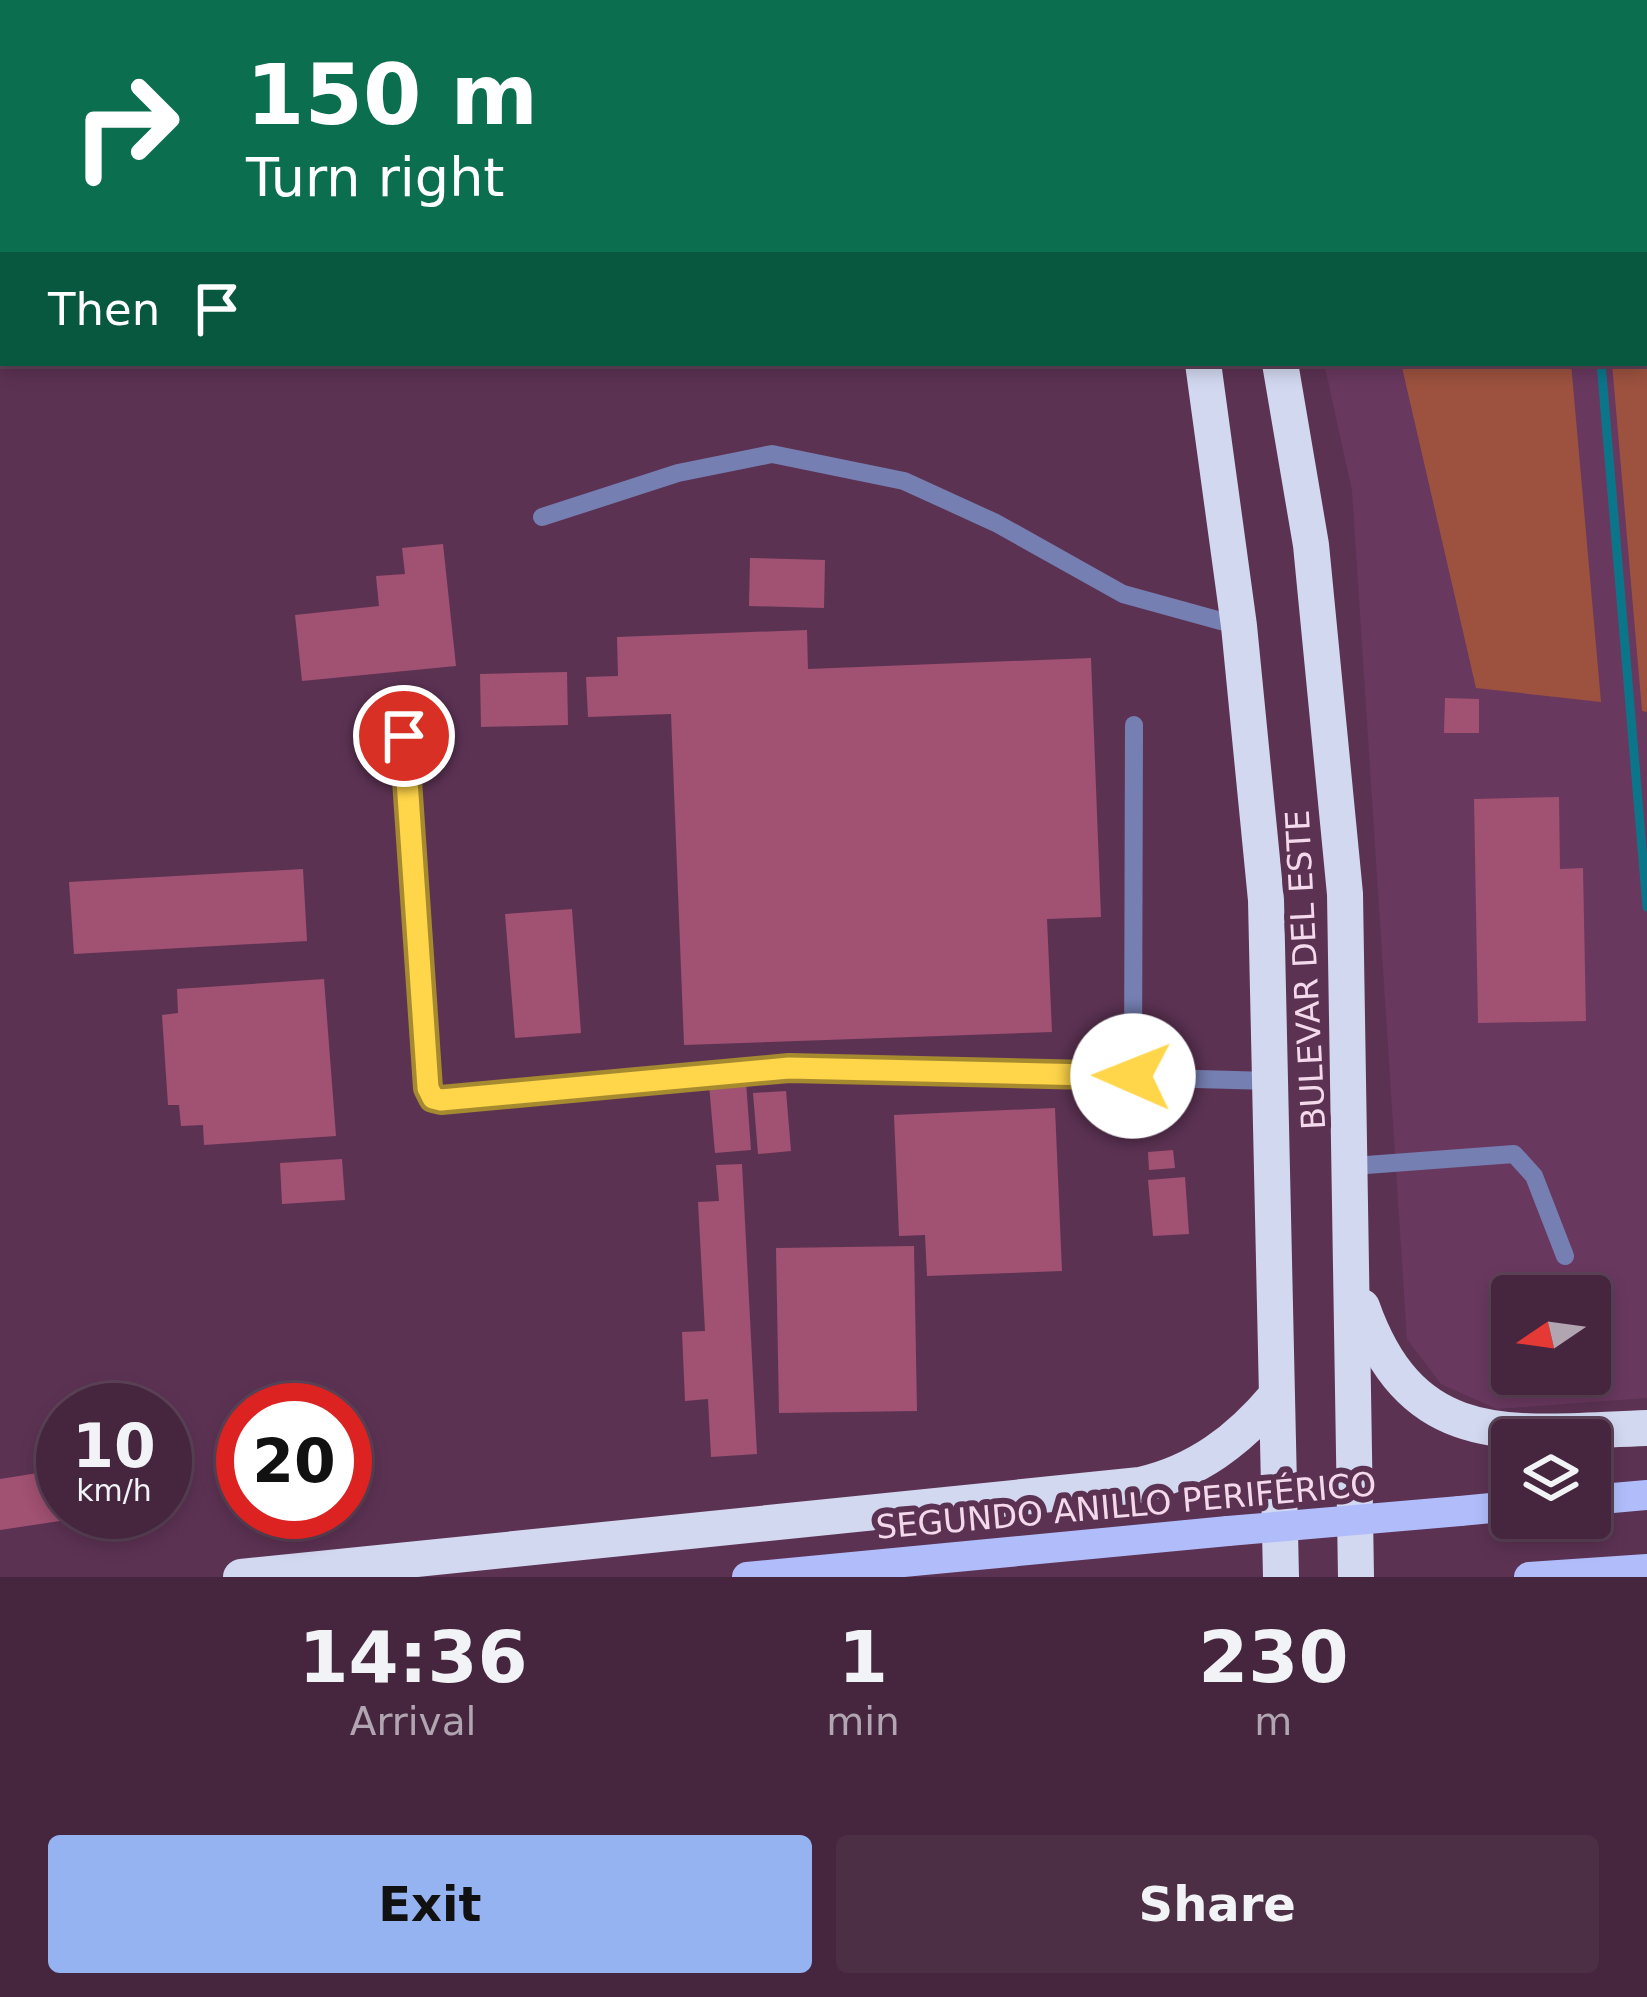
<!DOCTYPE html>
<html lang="en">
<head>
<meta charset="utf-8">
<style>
  body { margin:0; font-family:"DejaVu Sans",sans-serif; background:#4c2e45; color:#f1f3f6; height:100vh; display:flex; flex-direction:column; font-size:45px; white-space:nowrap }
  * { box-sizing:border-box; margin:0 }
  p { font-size:39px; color:#b0a5b0 }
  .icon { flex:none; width:66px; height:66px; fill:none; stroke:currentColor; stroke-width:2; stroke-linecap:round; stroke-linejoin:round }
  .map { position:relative; height:1577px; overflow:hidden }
  .details { display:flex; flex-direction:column; background:#45263e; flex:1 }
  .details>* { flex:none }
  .banner { position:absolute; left:0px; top:0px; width:1647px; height:366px; box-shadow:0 6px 18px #0003,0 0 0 3px #5d4358; background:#0b6e4f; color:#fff; overflow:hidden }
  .needle { width:78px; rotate:257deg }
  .fabs { position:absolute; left:1491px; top:1275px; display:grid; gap:24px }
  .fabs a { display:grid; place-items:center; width:120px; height:120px; border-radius:12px; background:#45263e; box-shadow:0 6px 18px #0003,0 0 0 3px #5d4358; font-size:60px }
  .speed { position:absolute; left:36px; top:1383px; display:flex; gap:24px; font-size:60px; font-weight:700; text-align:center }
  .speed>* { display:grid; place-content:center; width:156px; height:156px; border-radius:50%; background:#45263e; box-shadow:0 6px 18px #0003,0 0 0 3px #5d4358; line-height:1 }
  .speed small { font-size:30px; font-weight:400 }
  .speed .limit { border:18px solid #d22; background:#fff; color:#111 }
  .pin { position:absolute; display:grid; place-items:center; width:102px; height:102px; color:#fff; margin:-51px; border:6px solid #fff; border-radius:50%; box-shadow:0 3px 12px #0007 }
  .me { position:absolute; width:132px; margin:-66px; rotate:271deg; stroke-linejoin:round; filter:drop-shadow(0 0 9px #0008) }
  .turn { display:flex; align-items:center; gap:42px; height:252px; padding:0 48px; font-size:54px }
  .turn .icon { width:156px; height:156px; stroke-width:2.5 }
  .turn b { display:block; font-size:84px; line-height:102px }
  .then { display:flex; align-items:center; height:114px; padding:0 48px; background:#0003; gap:24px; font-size:45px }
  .eta { display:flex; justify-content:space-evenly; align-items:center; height:204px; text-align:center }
  .eta b { font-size:72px; font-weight:700; line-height:84px }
  .primary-button { display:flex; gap:24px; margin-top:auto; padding:24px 48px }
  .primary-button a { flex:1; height:138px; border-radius:12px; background:#95b2f1; color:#111; font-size:48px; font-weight:700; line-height:138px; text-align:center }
  .primary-button a+a { background:#4c2e45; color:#f1f3f6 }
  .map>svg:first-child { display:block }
</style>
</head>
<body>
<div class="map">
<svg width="1647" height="1577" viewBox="0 0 1647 1577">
  <rect width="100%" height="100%" fill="#5c3253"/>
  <path fill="#69385f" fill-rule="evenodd" d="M1243,0h404v1398l-150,11 -56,-25 -34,-45 -55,-849 -28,-127h320v-360zM1512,1296h78v78h-78z"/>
  <g fill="#9c523f">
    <path d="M1317,0h222v3h-221z"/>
    <path d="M1580,0h67v712l-5,-1 -30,-348h32v-360z"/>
    <path d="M1401,363h170l30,339 -125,-14z"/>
  </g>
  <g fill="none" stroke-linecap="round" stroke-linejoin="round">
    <g stroke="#0b768a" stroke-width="9">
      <path d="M1564,0v3"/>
      <path d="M1601,363l46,544"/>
    </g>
  </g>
  <g fill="#a15172">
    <path d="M443,544l13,122 -154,15 -7,-66 84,-9 -3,-30 29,-2 -3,-26z"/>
    <path d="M750,558l75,2 -1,48 -75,-2z"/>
    <path d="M807,630l1,39 283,-11 10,259 -54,2 5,113 -368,13 -13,-331 -83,3 -2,-40 32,-1 -1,-39z"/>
    <path d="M567,672l1,53 -87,2 -1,-53z"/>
    <path d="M1445,698l34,1v34h-35z"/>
    <path d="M1559,797l1,72 23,-1 3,153 -108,2 -4,-224z"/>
    <path d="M303,869l4,72 -233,13 -5,-72z"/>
    <path d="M572,909l9,124 -66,5 -10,-124z"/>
    <path d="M324,979l12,157 -132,9 -1,-20 -22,1 -2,-21h-11l-6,-90 16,-2 -1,-24z"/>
    <path d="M746,1082l5,68 -36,3 -6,-68z"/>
    <path d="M786,1091l5,60 -33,3 -5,-61z"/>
    <path d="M1055,1108l7,163 -135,5 -2,-41 -26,1 -5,-121z"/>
    <path d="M1173,1150l2,18 -26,2 -1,-18z"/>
    <path d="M342,1159l3,41 -63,4 -2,-41z"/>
    <path d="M742,1164l15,290 -46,3 -3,-58 -23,2 -3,-69 23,-1 -7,-129 21,-1 -3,-36z"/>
    <path d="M1185,1177l4,57 -36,2 -5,-56z"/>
    <path d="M914,1246l3,165 -138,2 -3,-165z"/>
    <path d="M63,1469v43h16l1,6 -80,12v-51z"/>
  </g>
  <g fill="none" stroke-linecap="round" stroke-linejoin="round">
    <g stroke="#757fb2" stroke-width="18">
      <path d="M550,0v3"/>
      <path d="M0,355h3"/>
      <path d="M542,517l136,-44 94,-19 132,27 92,42 127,71 116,32"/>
      <path d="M403,736l25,352 5,10 8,2 348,-32 482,13"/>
      <path d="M1133,1076l1,-351"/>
      <path d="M1353,1166l161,-12 20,22 31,80"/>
    </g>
    <g stroke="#b0bdfa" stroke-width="30">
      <path d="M1590,1500l57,-5"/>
      <path d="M1460,1511l52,-5"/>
      <path d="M747,1577l481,-46"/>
      <path d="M1529,1577l118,-8"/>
    </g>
    <g stroke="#d2d8f0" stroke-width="36">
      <path d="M1137,0l1,3"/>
      <path d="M1203,0l1,3"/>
      <path d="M1203,363l36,263 27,274 15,677"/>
      <path d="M1280,363l31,182 34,349 11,683"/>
      <path d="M1362,1307c52,148 156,125 285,121"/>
      <path d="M241,1577l899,-92c57,-13 99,-45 136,-89"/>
    </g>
    <path stroke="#b0bdfa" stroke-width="30" d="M1228,1531l232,-20"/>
  </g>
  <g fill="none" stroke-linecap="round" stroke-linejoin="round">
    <defs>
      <path id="route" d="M404,736l24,352 5,10 8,2 348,-32 344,8"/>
    </defs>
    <use href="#route" stroke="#a68a30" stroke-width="30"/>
    <use href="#route" stroke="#ffd54a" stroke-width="21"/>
  </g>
  <g text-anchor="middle" stroke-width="12" stroke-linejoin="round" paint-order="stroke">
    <g font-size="33" fill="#f4d9ed" stroke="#5c3253">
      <text transform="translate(1305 970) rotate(-93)" y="12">BULEVAR DEL ESTE</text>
      <text transform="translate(1126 1505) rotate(-5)" y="12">SEGUNDO ANILLO PERIFÉRICO</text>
    </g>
  </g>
</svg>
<div class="fabs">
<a><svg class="needle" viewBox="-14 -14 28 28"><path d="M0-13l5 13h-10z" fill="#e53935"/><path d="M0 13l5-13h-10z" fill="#b0a5b0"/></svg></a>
<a><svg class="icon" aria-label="layers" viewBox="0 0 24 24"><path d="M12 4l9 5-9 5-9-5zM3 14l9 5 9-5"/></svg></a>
</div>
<div class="speed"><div>10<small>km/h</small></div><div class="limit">20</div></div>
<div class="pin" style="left:404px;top:736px;background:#d93025"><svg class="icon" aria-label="arrive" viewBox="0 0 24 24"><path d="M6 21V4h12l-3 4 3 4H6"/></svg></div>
<svg class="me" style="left:1133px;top:1076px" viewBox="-20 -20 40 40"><circle r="19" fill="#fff"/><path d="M0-13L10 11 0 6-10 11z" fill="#ffd54a"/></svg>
<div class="banner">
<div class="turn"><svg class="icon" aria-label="right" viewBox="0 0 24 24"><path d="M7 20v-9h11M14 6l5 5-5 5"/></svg><div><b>150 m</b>Turn right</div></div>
<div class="then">Then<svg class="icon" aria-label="arrive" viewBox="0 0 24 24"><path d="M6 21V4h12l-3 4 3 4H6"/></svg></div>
</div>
</div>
<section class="details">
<div class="eta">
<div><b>14:36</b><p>Arrival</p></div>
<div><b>1</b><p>min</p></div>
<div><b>230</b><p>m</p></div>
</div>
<div class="primary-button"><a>Exit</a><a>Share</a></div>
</section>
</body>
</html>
